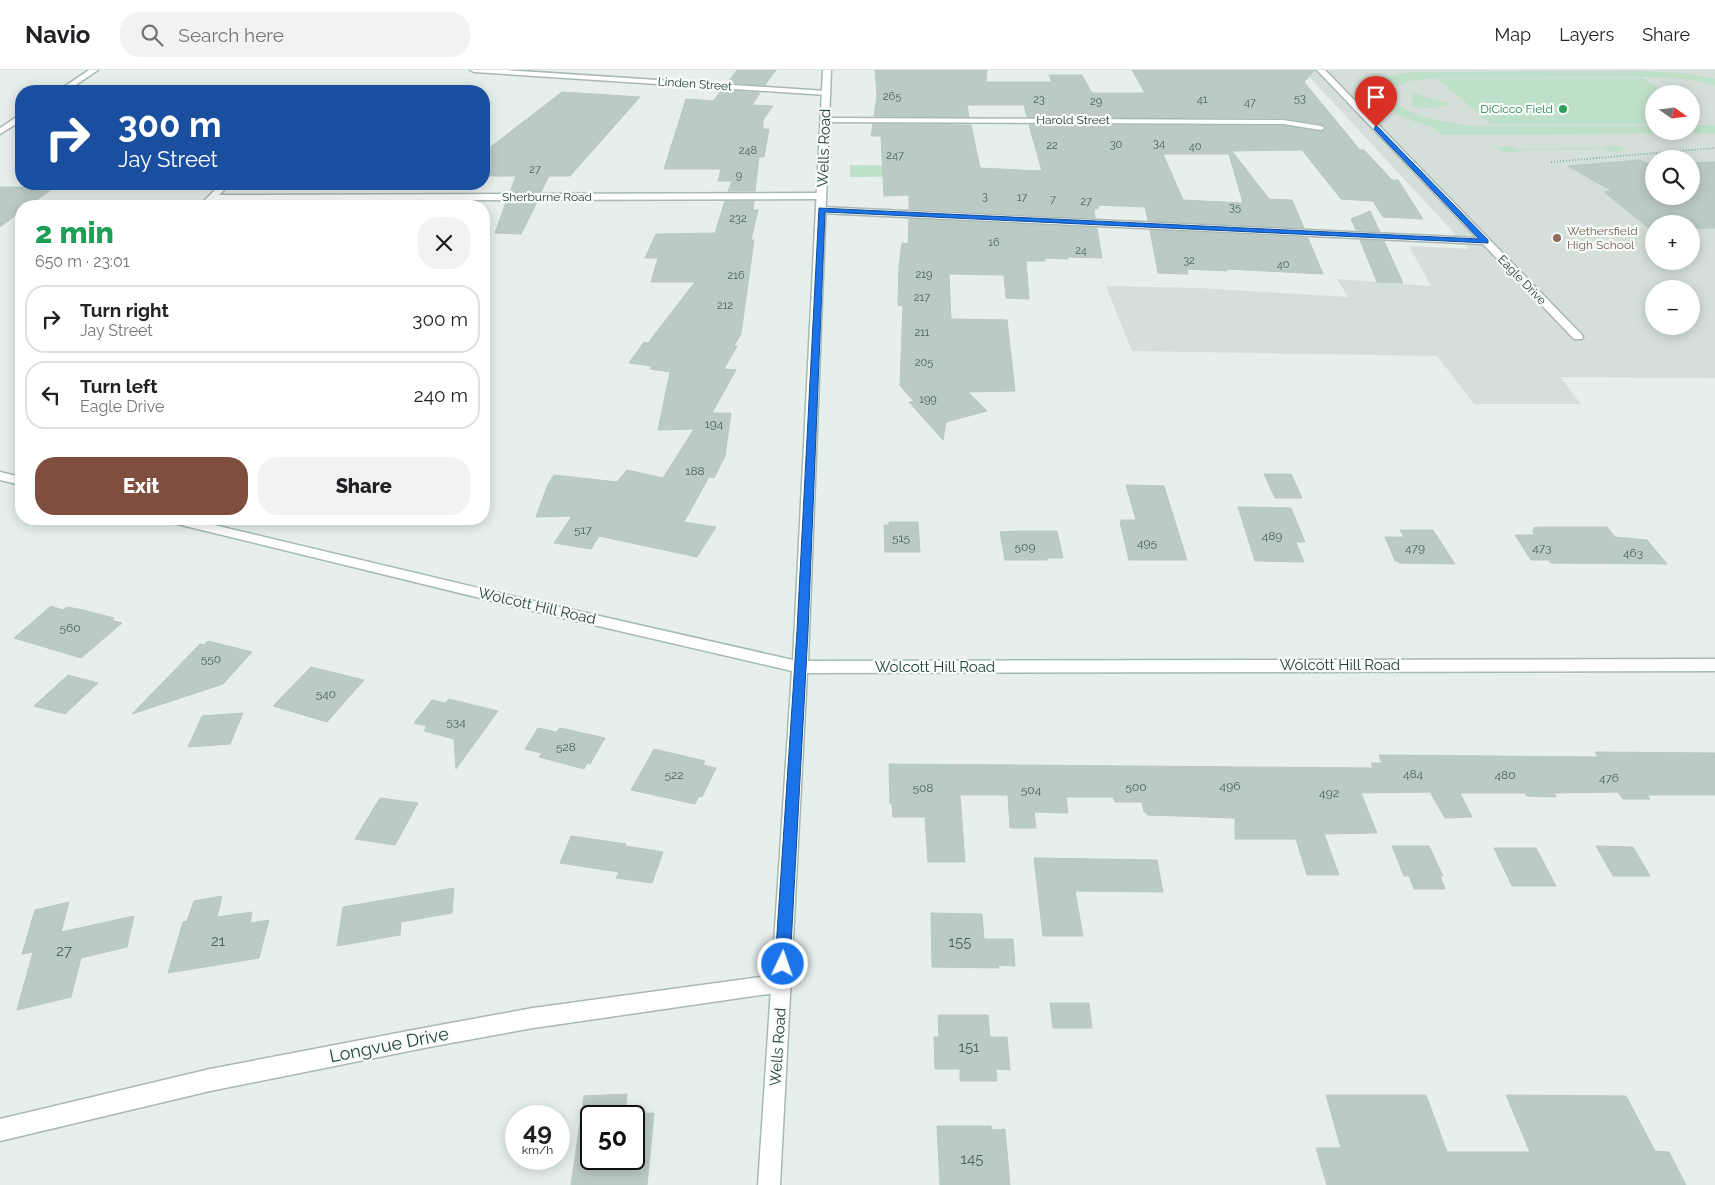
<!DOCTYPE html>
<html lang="en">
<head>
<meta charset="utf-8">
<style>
  body { margin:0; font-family:Raleway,sans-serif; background:#f2f2f2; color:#202124; height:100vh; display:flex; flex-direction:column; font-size:19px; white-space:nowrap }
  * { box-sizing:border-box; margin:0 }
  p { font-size:16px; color:#757577 }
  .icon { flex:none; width:28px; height:28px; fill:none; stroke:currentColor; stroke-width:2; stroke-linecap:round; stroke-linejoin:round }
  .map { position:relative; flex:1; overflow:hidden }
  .side { position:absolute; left:15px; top:130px; width:475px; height:325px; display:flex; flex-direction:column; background:#fff; border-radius:20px; box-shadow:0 2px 12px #0003 }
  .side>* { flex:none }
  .guide { position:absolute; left:15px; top:15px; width:475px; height:105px; border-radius:20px; box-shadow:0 2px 12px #0003; background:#1a4fa0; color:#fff; overflow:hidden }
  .needle { width:32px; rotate:104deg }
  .buttons { position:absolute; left:1645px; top:15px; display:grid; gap:10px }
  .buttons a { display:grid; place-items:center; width:55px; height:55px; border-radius:50%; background:#fff; box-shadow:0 2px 12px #0003; font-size:25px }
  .speed { position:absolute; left:505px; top:1035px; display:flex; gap:10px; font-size:25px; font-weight:700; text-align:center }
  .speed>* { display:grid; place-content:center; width:65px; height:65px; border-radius:50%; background:#fff; box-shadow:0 2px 12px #0003; line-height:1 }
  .speed small { font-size:12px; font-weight:400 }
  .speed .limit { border:2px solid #111; border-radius:8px; background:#fff; color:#111 }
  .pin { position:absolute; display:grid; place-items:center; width:42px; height:42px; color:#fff; margin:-51px -21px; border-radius:50% 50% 50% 0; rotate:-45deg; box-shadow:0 0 5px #0007 }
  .pin .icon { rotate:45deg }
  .me { position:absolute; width:55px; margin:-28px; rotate:3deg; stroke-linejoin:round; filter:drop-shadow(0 0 4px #0008) }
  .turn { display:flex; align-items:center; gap:18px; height:105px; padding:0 20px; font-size:22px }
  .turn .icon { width:65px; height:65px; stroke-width:2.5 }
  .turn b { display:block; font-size:35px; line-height:42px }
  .round { display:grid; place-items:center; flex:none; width:52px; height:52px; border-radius:20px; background:#f2f2f2 }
  .headline { display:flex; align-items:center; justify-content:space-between; height:85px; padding:0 20px }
  h1 { font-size:30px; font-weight:800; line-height:38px; color:#1e9e55 }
  .action { display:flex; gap:10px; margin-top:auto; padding:10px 20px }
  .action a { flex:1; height:58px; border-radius:20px; background:#7f4e3f; color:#fff; font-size:20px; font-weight:800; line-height:58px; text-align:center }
  .action a+a { background:#f2f2f2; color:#202124 }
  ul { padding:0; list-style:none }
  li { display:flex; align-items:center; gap:15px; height:68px; margin:0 10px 8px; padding:0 10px; border:2px solid #e0e0e0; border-radius:20px }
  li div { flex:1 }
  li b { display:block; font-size:19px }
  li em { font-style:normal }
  header { display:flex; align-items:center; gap:30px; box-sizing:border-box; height:70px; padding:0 25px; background:#fff; border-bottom:1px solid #e0e0e0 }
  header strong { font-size:24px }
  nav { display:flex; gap:28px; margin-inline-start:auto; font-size:18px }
  .search { width:350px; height:45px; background:#f2f2f2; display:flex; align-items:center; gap:12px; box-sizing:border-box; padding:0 18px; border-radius:20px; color:#757577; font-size:19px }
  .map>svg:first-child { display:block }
</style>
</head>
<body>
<header>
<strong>Navio</strong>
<div class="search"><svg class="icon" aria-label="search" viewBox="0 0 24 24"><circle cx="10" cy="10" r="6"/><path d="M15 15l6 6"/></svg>Search here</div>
<nav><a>Map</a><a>Layers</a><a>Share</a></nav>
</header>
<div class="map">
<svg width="1715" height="1115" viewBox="0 0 1715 1115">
  <rect width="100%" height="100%" fill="#e6efeb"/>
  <path fill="#d4dfda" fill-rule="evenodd" d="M1303,0h412v308l-155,-1 21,27h-107l-37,-48 -305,-5 -26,-65 93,2 149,9 -11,-18 94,7 -22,-40 60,3zM1654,24h37v37h-37zM1654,89h37v37h-37zM1654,154h37v37h-37zM1654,219h37v37h-37z"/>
  <g fill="#bfe0c8">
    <path d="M1639,1l43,2 30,5 3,1v6l-30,-6 -36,-2 -213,1 -27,3 -16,7 -3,6c8,22 61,29 82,32h182v5h37v-6h24v8l-274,2 -9,-8h2c-46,-11 -109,-46 -18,-55z"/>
    <path d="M1642,8l25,16h-13v30h-163l-54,-45z"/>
    <path d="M1408,23h5l38,11 -16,4 -24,-1 2,-12z"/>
    <path d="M1603,76h16l8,5 -16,1 -3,-3 -90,1 1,2h-16l-7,-5h16l3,2 90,-1z"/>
    <path d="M850,95l108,1 2,10 -110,1z"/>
  </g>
  <g fill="#bbcac4" stroke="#b8c9c2" fill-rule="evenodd">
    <path d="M737,0h39l-11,15 -38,-2z"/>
    <path d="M875,0h112l-1,12h66l-3,-7h33l10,18h53l-13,-23h183l-11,12 56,68h4l28,30h6l25,39 -40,-2 -10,-16 -32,-2 -39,-49 -70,1 37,48 23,1 12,28 -156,-7 -3,-14 -46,-2 -1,4h-4l1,9 -186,-9v-14l-25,1 -3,-60h-10l2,-12 98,1 9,43 62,3 -13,-46 254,1 38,6 6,-5 -6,-3 -38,-6 -256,-1 -3,-12h-57l2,12 -95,-1 3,-21zM1163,84h66l14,49 -60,-3z"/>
    <path d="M722,20l38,3 -8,12 21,1 -10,14v9h6l-5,28h-5l-4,34h-27l4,-10h-14l3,-12h-57l22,-70 27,2z"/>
    <path d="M562,22l78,5 -70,79h-21l-8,16h-31l6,-16h-32v-24z"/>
    <path d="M1640,90l6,3h8v33h37v-33l24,-1v66h-24v-4h-37v4h-5l-45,-36 8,-1 -44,-25z"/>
    <path d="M0,117h55l-27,19h-7v5l-21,16z"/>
    <path d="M725,131h29l-1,9h5l-7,30h3l-13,94 -7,12h3l-13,23 12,1 -24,43h19l-6,43 -11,22 -5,-1 -25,45 32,5 -19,30 -98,-21 -8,13 -37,-6 18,-27 -36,1 12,-33 6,-9 63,7 10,-12 36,8 31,-49 -36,1 12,-58 -20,-3 2,-3 -23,-3 15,-21 4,1 47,-61h-44l7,-24h-13l11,-24 59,-1z"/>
    <path d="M506,132h31l-16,32 -26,-1z"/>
    <path d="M1370,141l10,21 -24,-2 -5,-11z"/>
    <path d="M909,149l188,9 5,30 -34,-1v2l-23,-1v3h-19l3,38 -23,-1 -2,-23 -55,-1 2,45 56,1 8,71 -47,1 19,19 -41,11 -3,18 -34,-38 5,-1 -14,-15 3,-80 -5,-1 1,-39 3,-23 6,1z"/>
    <path d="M1150,160l158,8 15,36 -97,-5 1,2 -40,-2 1,5 -30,-1z"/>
    <path d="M1360,170l24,1 19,42 -26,-1z"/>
    <path d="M1264,404h27l11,24h-27z"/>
    <path d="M1126,415l38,1 23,74h-58l-9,-38h1v-2h15z"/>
    <path d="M1238,437l53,1 14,34h-9l8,20 -49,-1z"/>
    <path d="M889,452h29l2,30h-35l-1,-27h5z"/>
    <path d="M1539,457h68l8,10 32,3 20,24 -116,-1 -2,-3h-18l-16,-25h20l-3,-4h3l-2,-3z"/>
    <path d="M1400,460h33l22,34 -56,-1 -1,-2h-3l-10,-24h19z"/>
    <path d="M1019,461h38l6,27h-16v2h-42l-5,-28z"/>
    <path d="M51,536l12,4 4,-3 16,3 31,8 -2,2 10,3 -41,35 -67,-20z"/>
    <path d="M208,571l44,11 -29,32 -91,30 68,-70 4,1z"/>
    <path d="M311,597l53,13 -37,42 -54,-16z"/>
    <path d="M68,605l30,8 -33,31 -31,-8z"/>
    <path d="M449,629l49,12 -42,58 -2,-30 -30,-8 3,-5 -13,-3 18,-23 13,3z"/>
    <path d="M243,643l-13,31 -42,3 14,-31z"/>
    <path d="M538,658l18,4 4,-4 45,10 -15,26 -3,-1 -3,6 -45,-12 3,-4 -17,-4z"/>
    <path d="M654,679l51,12 -2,4 13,3 -14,29 -3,-1 -4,8 -64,-14z"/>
    <path d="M1595,682l120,1v42h-68l3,4h-27l-5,-7 -64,1 2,4 -29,-1 -2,-3h-65l12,24 -27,1 -15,-26 -69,1 16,40 -53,1 15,41h-32l-11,-36h-61v-21l-88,-3 -1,-3h-2l-2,-10h-27l-2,-5h-47l2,16 -34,-1 2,16h-26l-2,-33h-48l5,67h-37l-3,-45h-32l-1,-13h-2l-1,-40 484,4 -2,-5h11l-3,-8 219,2z"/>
    <path d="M380,728l38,5 -23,42 -40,-6z"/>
    <path d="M571,766l55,8 -1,2 38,6 -11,31 -36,-5 3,-6 -59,-9z"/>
    <path d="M1392,776h37l14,30h-3l5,13h-31l-5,-13h-5z"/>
    <path d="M1596,776l37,1 17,29h-37z"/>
    <path d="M1494,778h42l20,38h-44z"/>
    <path d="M1034,788l123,2 6,32 -88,-1 8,45h-40z"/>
    <path d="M454,818l-2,25 -51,9 -1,13 -63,11 6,-39z"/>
    <path d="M222,826l-5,21 35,-5 -2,11 19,-3 -10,38 -91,15 15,-51 4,-1 7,-20z"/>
    <path d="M69,832l-8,30 73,-16 -7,31 -46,11 -10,39 -54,13 16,-58 -11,2 13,-44z"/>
    <path d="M931,843l51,1 2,25h29l2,27 -17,-1 1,3 -67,-1z"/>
    <path d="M1050,933h39l3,25h-39z"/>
    <path d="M938,945h50l2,22h17l3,33 -14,-1 1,12h-37v-12h-25l-1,-32h5z"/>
    <path d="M627,1024l-2,20 29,-1 -7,72h-76l13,-89zM591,1046h43v43h-43z"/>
    <path d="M1326,1025h100l21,57h83l-24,-57 120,1 29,55 14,1 17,33h-359l-11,-37h25z"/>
    <path d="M937,1056h54l1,4 13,-1 5,56h-70z"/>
  </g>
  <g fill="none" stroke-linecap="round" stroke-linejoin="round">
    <defs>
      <g id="street">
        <path d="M89,0h9l-31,21h-9z"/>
        <path d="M470,0h36l320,21 4,2 -4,2 -352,-23z"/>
        <path d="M1317,0h8l257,265 1,2 -1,2h-8l-91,-95 -662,-31 -5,-3 5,-3 656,31z"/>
        <path d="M18,46h3v5l-21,13v-6z"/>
        <path d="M822,48l461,2 38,6 4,2 -4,2 -38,-6 -458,-2 -4,-2z"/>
        <path d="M221,114h9l-11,11 603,-2 4,3 -4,3 -608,2 -6,5h-9z"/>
        <path d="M782,904l7,2 3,7 -3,7 -7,2 -249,36 -104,19 -219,44 -210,50v-22l210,-50 219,-42 104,-19z"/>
      </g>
      <g id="secondary">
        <path d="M823,0h8l-23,591 907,-2v12l-908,2 -27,512h-22l34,-514 -263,-61 -356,-87 -7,-4h23l340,81 264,60z"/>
        <path d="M0,402l21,5v8l-21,-5z"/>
      </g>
    </defs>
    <use href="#street" stroke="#a8b8b2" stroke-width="3"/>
    <use href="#secondary" stroke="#a4bbb3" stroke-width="3"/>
    <g stroke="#86b3a5" stroke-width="2" stroke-dasharray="1 2" stroke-linecap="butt">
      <path d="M1656,83l8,6"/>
      <path d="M1551,92l164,-14"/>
    </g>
    <use href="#street" fill="#fff" fill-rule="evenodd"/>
    <use href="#secondary" fill="#fff" fill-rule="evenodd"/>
  </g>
  <path fill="#1a73e8" stroke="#114b97" d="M1376,55l112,115v3l-663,-31 -17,419 -18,333 -2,5 -5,2 -6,-2 -2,-5 22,-333 22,-423 660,31 -105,-110z"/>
  <circle fill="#2e9e5b" stroke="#f7fbf9" stroke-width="2" cx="1563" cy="39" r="5"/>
  <circle fill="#8d6e63" stroke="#f7fbf9" stroke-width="2" cx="1557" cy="168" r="5"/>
  <g text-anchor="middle" stroke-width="4.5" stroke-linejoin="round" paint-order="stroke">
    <g font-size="11" fill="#4a645c">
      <text x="892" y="30">265</text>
      <text x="1300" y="32">53</text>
      <text x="1039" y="33">23</text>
      <text x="1202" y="33">41</text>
      <text x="1096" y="35">29</text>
      <text x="1250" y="36">47</text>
      <text x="1159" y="77">34</text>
      <text x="1116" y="78">30</text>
      <text x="1052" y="79">22</text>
      <text x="1195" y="80">40</text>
      <text x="748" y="84">248</text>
      <text x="895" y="89">247</text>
      <text x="535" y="103">27</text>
      <text x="739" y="109">9</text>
      <text x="985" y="130">3</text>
      <text x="1022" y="131">17</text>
      <text x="1053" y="133">7</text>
      <text x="1086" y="135">27</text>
      <text x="1235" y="141">35</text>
      <text x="738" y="152">232</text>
      <text x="994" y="176">16</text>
      <text x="1081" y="184">24</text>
      <text x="1189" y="194">32</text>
      <text x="1283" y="198">40</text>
      <text x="924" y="208">219</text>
      <text x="736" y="209">216</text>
      <text x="922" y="231">217</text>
      <text x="725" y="239">212</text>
      <text x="922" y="266">211</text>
      <text x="924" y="296">205</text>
      <text x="928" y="333">199</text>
    </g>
    <g font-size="12" fill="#24423a" stroke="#f7fbf9">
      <text transform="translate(695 14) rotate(4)" y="4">Linden Street</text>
      <text x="1073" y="54">Harold Street</text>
      <text x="547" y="131">Sherburne Road</text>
      <text transform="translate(1522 210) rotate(46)" y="4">Eagle Drive</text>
    </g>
    <g font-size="12" fill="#27864d" stroke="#f7fbf9" text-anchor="end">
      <text x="1553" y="43">DiCicco Field</text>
    </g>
    <g font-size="12" fill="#785e54" stroke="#f7fbf9" text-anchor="start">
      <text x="1567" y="165">Wethersfield<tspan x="1567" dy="14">High School</tspan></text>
    </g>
    <g font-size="12" fill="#4a645c">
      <text x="714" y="358">194</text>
      <text x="695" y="405">188</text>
      <text x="583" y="464">517</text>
      <text x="1272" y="470">489</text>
      <text x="901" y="472">515</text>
      <text x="1147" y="477">495</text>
      <text x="1025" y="481">509</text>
      <text x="1415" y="482">479</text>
      <text x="1542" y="482">473</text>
      <text x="1633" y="487">463</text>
      <text x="70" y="562">560</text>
      <text x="211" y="593">550</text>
      <text x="326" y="628">540</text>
      <text x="456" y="656">534</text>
      <text x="566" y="681">528</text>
      <text x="1413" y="708">484</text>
      <text x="674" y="709">522</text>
      <text x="1505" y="709">480</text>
      <text x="1609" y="712">476</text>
      <text x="1230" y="720">496</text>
      <text x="1136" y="721">500</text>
      <text x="923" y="722">508</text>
      <text x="1031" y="724">504</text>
      <text x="1329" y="727">492</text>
    </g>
    <g font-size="15" fill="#24423a" stroke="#f7fbf9">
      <text transform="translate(824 78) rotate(-88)" y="5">Wells Road</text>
      <text transform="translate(537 536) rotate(13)" y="5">Wolcott Hill Road</text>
      <text x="1340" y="600">Wolcott Hill Road</text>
      <text x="935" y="602">Wolcott Hill Road</text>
      <text transform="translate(778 977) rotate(-86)" y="5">Wells Road</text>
    </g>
    <g font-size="15" fill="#4a645c">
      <text x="218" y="876">21</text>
      <text x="960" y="877">155</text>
      <text x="64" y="886">27</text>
      <text x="969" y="982">151</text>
      <text x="972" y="1094">145</text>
    </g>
    <g font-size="18" fill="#24423a" stroke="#f7fbf9">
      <text transform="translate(389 975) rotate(-11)" y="6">Longvue Drive</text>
    </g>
  </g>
</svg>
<div class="buttons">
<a><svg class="needle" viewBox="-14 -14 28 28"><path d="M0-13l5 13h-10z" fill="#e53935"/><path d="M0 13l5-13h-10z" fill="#757577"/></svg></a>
<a><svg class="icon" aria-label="search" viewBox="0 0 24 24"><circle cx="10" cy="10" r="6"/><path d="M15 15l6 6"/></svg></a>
<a>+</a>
<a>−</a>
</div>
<div class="speed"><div>49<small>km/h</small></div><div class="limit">50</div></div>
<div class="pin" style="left:1376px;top:57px;background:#d93025"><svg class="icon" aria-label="arrive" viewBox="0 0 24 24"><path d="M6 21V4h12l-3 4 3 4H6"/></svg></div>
<svg class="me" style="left:783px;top:894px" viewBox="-20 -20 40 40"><circle r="17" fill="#1a73e8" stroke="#fff" stroke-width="3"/><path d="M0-11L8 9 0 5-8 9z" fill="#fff"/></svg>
<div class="guide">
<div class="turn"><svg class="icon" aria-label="right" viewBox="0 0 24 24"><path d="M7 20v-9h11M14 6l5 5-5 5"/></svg><div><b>300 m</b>Jay Street</div></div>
</div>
<section class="side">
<div class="headline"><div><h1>2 min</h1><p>650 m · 23:01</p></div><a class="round"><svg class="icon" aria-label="close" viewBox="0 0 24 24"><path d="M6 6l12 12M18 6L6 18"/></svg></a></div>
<ul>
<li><svg class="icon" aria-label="right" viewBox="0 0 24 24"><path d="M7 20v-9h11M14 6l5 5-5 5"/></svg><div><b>Turn right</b><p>Jay Street</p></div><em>300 m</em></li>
<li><svg class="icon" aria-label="left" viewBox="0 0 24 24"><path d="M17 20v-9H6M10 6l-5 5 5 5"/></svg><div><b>Turn left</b><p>Eagle Drive</p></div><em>240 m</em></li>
</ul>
<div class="action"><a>Exit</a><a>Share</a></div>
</section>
</div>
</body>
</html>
